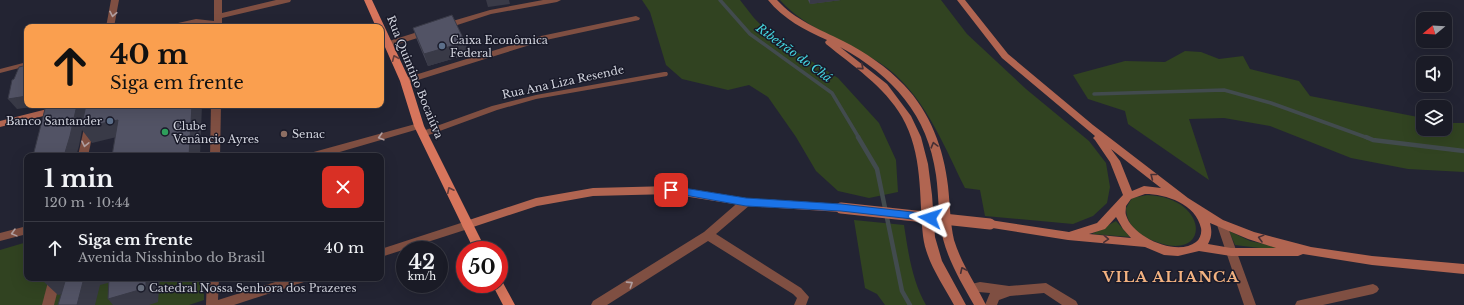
<!DOCTYPE html>
<html lang="pt">
<head>
<meta charset="utf-8">
<style>
  body { margin:0; font-family:"Libre Baskerville",serif; background:#272832; color:#f1f3f6; height:100vh; display:flex; flex-direction:column; font-size:15px; white-space:nowrap }
  * { box-sizing:border-box; margin:0 }
  p { font-size:13px; color:#9fa1a7 }
  .icon { flex:none; width:22px; height:22px; fill:none; stroke:currentColor; stroke-width:2; stroke-linecap:round; stroke-linejoin:round }
  .map { position:relative; flex:1; overflow:hidden }
  .side { position:absolute; left:24px; top:153px; width:360px; height:128px; display:flex; flex-direction:column; background:#1a1b26; border-radius:8px; box-shadow:0 4px 16px #0002,0 0 0 1px #383943 }
  .side>* { flex:none }
  .guide { position:absolute; left:24px; top:24px; width:360px; height:84px; border-radius:8px; box-shadow:0 4px 16px #0002,0 0 0 1px #383943; background:#fa9f4f; color:#111; overflow:hidden }
  .needle { width:26px; rotate:252deg }
  .controls { position:absolute; left:1416px; top:12px; display:grid; gap:8px }
  .controls a { display:grid; place-items:center; width:36px; height:36px; border-radius:8px; background:#1a1b26; box-shadow:0 4px 16px #0002,0 0 0 1px #383943; font-size:20px }
  .speed { position:absolute; left:396px; top:241px; display:flex; gap:8px; font-size:20px; font-weight:700; text-align:center }
  .speed>* { display:grid; place-content:center; width:52px; height:52px; border-radius:50%; background:#1a1b26; box-shadow:0 4px 16px #0002,0 0 0 1px #383943; line-height:1 }
  .speed small { font-size:10px; font-weight:400 }
  .speed .limit { border:6px solid #d22; background:#fff; color:#111 }
  .pin { position:absolute; display:grid; place-items:center; width:34px; height:34px; color:#fff; margin:-17px; border-radius:8px; box-shadow:0 2px 6px #0006 }
  .me { position:absolute; width:44px; margin:-22px; rotate:276deg; stroke-linejoin:round; filter:drop-shadow(0 0 3px #0008) }
  .turn { display:flex; align-items:center; gap:14px; height:84px; padding:0 20px; font-size:18px }
  .turn .icon { width:52px; height:52px; stroke-width:2.5 }
  .turn b { display:block; font-size:28px; line-height:34px }
  .round { display:grid; place-items:center; flex:none; width:42px; height:42px; border-radius:8px; background:#272832 }
  .headline { display:flex; align-items:center; justify-content:space-between; height:68px; padding:0 20px }
  h1 { font-size:24px; font-weight:700; line-height:30px }
  ul { padding:0; list-style:none }
  li { display:flex; align-items:center; gap:12px; height:52px; padding:0 20px; border-top:1px solid #383943 }
  li div { flex:1 }
  li b { display:block; font-size:15px }
  li em { font-style:normal }
  .map>svg:first-child { display:block }
</style>
</head>
<body>
<div class="map">
<svg width="1464" height="305" viewBox="0 0 1464 305">
  <rect width="100%" height="100%" fill="#232433"/>
  <g fill="#314321">
    <path d="M642,0h98l14,18 19,19 65,41 41,45 17,37 2,32 -29,6 -31,-7 -22,-20 -20,-34 -28,-40 -19,-12 -21,5 -46,-11 -16,-14 -16,-53z"/>
    <path d="M780,0h161l26,34 59,55 63,52 17,22 4,24 -3,16 -14,13 -20,8 -88,-8 -5,-26 -15,-2c-22,-44 -42,-97 -85,-125 -32,-21 -73,-33 -100,-63z"/>
    <path d="M1185,51l16,1 18,7 24,-3 7,13 49,12 11,15 113,22v11h22v-6h19v49l-56,-3 -57,-11 -81,-32 -46,-8 -35,1 20,61 -81,-56 -3,-13 -37,-12 -15,-24 52,-14 40,1z"/>
    <path d="M1147,195c66,2 65,76 -2,42 -11,-6 -19,-16 -19,-29l6,-10z"/>
    <path d="M854,220l50,5c4,26 8,56 22,80h-41l-8,-11 -12,-6z"/>
    <path d="M1116,221l14,16 -38,-3z"/>
    <path d="M1229,231l21,10 33,7 1,3 -49,-6z"/>
    <path d="M27,242v36h177v22l-15,5h-189v-55z"/>
  </g>
  <g fill="none" stroke-linecap="round" stroke-linejoin="round">
    <g stroke="#424b4e" stroke-width="3.5">
      <path d="M720,0l30,34 82,59 27,45"/>
      <path d="M1094,94l130,-4 47,13 97,35"/>
    </g>
    <g stroke="#424b4e" stroke-width="4.5">
      <path d="M858,137l19,32 25,122 8,14"/>
      <path d="M1366,137l7,3 91,11"/>
    </g>
    <g fill="#7f4f42" fill-rule="evenodd">
      <path d="M27,62v4l-27,7v-4z"/>
      <path d="M664,72h3l1,2 -1,2 -131,23 -39,11 -71,26h-6l-1,-2 1,-2 72,-26 44,-11z"/>
    </g>
    <g fill="#7f4f42" fill-rule="evenodd">
      <path d="M111,0h8l-5,27h-8z"/>
      <path d="M214,0h8v13l54,-13h15l-1,2 -68,16v5l-2,2 1,2h-9l-10,-4 -20,4h-14l1,-2 27,-6 18,2z"/>
      <path d="M543,0h18l-4,2 -66,12 -49,16 -4,-3 1,-2 51,-15z"/>
      <path d="M636,16l4,2 -1,2 -93,20 -141,44 -5,-3 2,-2 139,-43z"/>
      <path d="M427,29l3,1v4l-41,13 -4,-3 1,-2z"/>
      <path d="M89,105h10l-11,51h-10z"/>
      <path d="M211,105h10l-1,51h-10z"/>
      <path d="M419,123l5,3 -2,2 -96,28h-17l1,-3z"/>
      <path d="M746,198l4,1 1,3 -1,3 -34,29 85,54 8,9 -3,8h-12l3,-7 -4,-4 -85,-53 -101,64h-16l2,-4 111,-69 38,-33z"/>
      <path d="M467,221l4,1 1,3 -1,3 -90,29v-8z"/>
      <path d="M1222,221l4,1 1,3 29,80h-12l-27,-80 1,-3z"/>
      <path d="M27,226v8l-27,7v-8z"/>
      <path d="M49,278h12l-7,27h-12z"/>
      <path d="M207,278h12l-1,22 70,-22h21l-2,3 -73,24h-28z"/>
      <path d="M980,282l29,4 37,-3 30,18 2,4h-16l-18,-12 -34,3 -11,4 -2,5h-12l5,-12 -23,-2 -2,-3 2,-3z"/>
      <path d="M1373,284l4,2 2,3 -2,3 -4,2 -50,11h-28l2,-4 4,-1z"/>
    </g>
    <g fill="#b16551" fill-rule="evenodd">
      <path d="M768,0h9c18,20 42,29 66,41 22,11 44,26 61,44 26,27 40,64 44,101 2,18 2,36 6,54 7,23 21,43 32,65h-12c-12,-21 -25,-43 -31,-66 -5,-21 -4,-43 -7,-64 -8,-60 -43,-99 -96,-128l47,37 24,32 10,21 7,27 4,31 3,42 7,24 24,44h-12c-12,-22 -28,-44 -31,-69 -4,-41 0,-82 -21,-119 -18,-31 -49,-51 -76,-73l-1,-2 2,-2c-22,-10 -44,-21 -59,-40z"/>
      <path d="M957,0h8l43,54 85,71 95,73 35,22 31,12 57,15 61,9 92,8v10l-92,-9 -69,-11 -5,2h-67l-32,-5 -21,5 -14,-1 -19,-8 -77,-7 -82,-13 -1,-3 1,-3 4,-1 79,12 28,-9 26,-28 -13,-33 -15,-22 -2,-2 2,-2 -93,-78zM1111,149l50,39 -17,-2 -12,5 -12,-30zM1145,194c21,0 51,10 56,34 1,5 -1,11 -5,14 -19,15 -64,-5 -70,-27 -1,-3 0,-6 0,-9l5,-7zM1116,217l7,12 8,9 -42,-4 16,-5zM1210,223l38,16 28,9h-45l-23,-4c4,-7 4,-13 2,-21z"/>
      <path d="M63,105h18l-2,2 -79,20v-6z"/>
      <path d="M671,186l75,12 95,6 4,1 1,3 -1,3 -4,1 -95,-6 -75,-12 -78,2 -56,10 -70,23 -4,-1 -1,-3 1,-3 73,-24 57,-10z"/>
    </g>
    <g fill="#d7755c" fill-rule="evenodd">
      <path d="M364,0h8l38,81 14,45 62,124h-12l-60,-124 -14,-45 -19,-43v-11h-5z"/>
      <path d="M499,280l3,1 13,24h-12l-11,-21h7z"/>
    </g>
    <path stroke="#b16551" stroke-width="11" d="M841,208l149,16"/>
  </g>
  <g fill="#474757">
    <path d="M808,0h33l-31,4z"/>
    <path d="M413,28l56,26 -41,12 -11,-26z"/>
  </g>
  <g fill="#393a47">
    <path d="M486,0h23l1,4 -22,3z"/>
    <path d="M810,0h31l-31,4z"/>
    <path d="M465,42l4,12 -41,12 -4,-12z"/>
    <path d="M381,80l4,10 -4,2z"/>
    <path d="M27,96v9h20l-30,4 -9,-10z"/>
    <path d="M77,105h7l3,4 31,11 11,14 -37,9 -10,-13 -3,16 -3,10h-12z"/>
    <path d="M192,105h10l-2,51h-11z"/>
    <path d="M56,278h13l12,12 -23,5 -15,-14z"/>
    <path d="M84,278h38l1,1 -23,6 -5,20h-20z"/>
    <path d="M146,278h14l-2,24 -9,3h-36l-5,-6z"/>
  </g>
  <g fill="#525365" stroke="#393a47">
    <path d="M452,15l13,27 -41,12 -11,-26z"/>
    <path d="M27,65v31l-19,3 4,-19 2,-1 5,-12z"/>
    <path d="M46,105h31l-7,31 -6,20h-31z"/>
    <path d="M86,105h106l-3,51h-77l6,-36 -37,8z"/>
    <path d="M318,154l1,2h-9z"/>
    <path d="M44,278h12l-13,3z"/>
    <path d="M66,278h18l-7,27h-19z"/>
    <path d="M109,278h37v10l-38,11z"/>
  </g>
  <defs><path id="oneway-chevron" d="M-2-3.5L2.5 0L-2 3.5" fill="none" stroke-width="1.6" stroke-linecap="round" stroke-linejoin="round"/></defs>
  <g stroke="#b19fa0">
    <use href="#oneway-chevron" transform="translate(113 14) rotate(101)"/>
    <use href="#oneway-chevron" transform="translate(381 137) rotate(164)"/>
    <use href="#oneway-chevron" transform="translate(85 144) rotate(102)"/>
    <use href="#oneway-chevron" transform="translate(14 233) rotate(165)"/>
    <use href="#oneway-chevron" transform="translate(630 284) rotate(-33)"/>
  </g>
  <g stroke="#653e3d">
    <use href="#oneway-chevron" transform="translate(395 58) rotate(-113)"/>
    <use href="#oneway-chevron" transform="translate(450 190) rotate(-116)"/>
  </g>
  <g stroke="#473035">
    <use href="#oneway-chevron" transform="translate(861 67) rotate(40)"/>
    <use href="#oneway-chevron" transform="translate(934 145) rotate(-105)"/>
    <use href="#oneway-chevron" transform="translate(1153 176) rotate(-142)"/>
    <use href="#oneway-chevron" transform="translate(1261 238) rotate(-165)"/>
    <use href="#oneway-chevron" transform="translate(1106 239) rotate(4)"/>
    <use href="#oneway-chevron" transform="translate(963 270) rotate(-115)"/>
  </g>
  <path fill="#1a73e8" stroke="#114b97" d="M671,186l75,12 95,6 89,10 5,4 -5,3 -89,-10 -95,-5 -78,-14 -2,-2z"/>
  <g fill="#5c6f8a" stroke="#191a29" stroke-width="1.5">
    <circle cx="442" cy="46" r="4"/>
    <circle cx="110" cy="121" r="4"/>
  </g>
  <circle fill="#2e9e5b" stroke="#191a29" stroke-width="1.5" cx="165" cy="132" r="4"/>
  <circle fill="#8d6e63" stroke="#191a29" stroke-width="1.5" cx="284" cy="134" r="4"/>
  <circle fill="#6b7280" stroke="#191a29" stroke-width="1.5" cx="141" cy="288" r="4"/>
  <g text-anchor="middle" stroke-width="3" stroke-linejoin="round" paint-order="stroke">
    <g font-size="11" fill="#d3d5df" stroke="#191a29" text-anchor="start">
      <text x="450" y="44">Caixa Econômica<tspan x="450" dy="13">Federal</tspan></text>
      <text x="102" y="125" text-anchor="end">Banco Santander</text>
      <text x="173" y="130">Clube<tspan x="173" dy="13">Venâncio Ayres</tspan></text>
      <text x="292" y="138">Senac</text>
      <text x="149" y="292">Catedral Nossa Senhora dos Prazeres</text>
    </g>
    <g font-size="11" fill="#d3d5df" stroke="#191a29">
      <text transform="translate(415 77) rotate(68)" y="4">Rua Quintino Bocaiúva</text>
      <text transform="translate(563 82) rotate(-12)" y="4">Rua Ana Liza Resende</text>
    </g>
    <g font-size="12" font-style="italic" fill="#45d7e1" stroke="#191a29">
      <text transform="translate(794 53) rotate(36)" y="4">Ribeirão do Chá</text>
    </g>
    <g font-size="15" font-weight="bold" letter-spacing="1" fill="#f3b280" stroke="#191a29">
      <text x="1171" y="282">VILA ALIANCA</text>
    </g>
  </g>
</svg>
<div class="controls">
<a><svg class="needle" viewBox="-14 -14 28 28"><path d="M0-13l5 13h-10z" fill="#e53935"/><path d="M0 13l5-13h-10z" fill="#9fa1a7"/></svg></a>
<a><svg class="icon" aria-label="sound" viewBox="0 0 24 24"><path d="M4 9h4l5-4v14l-5-4H4zM17 9q2 3 0 6"/></svg></a>
<a><svg class="icon" aria-label="layers" viewBox="0 0 24 24"><path d="M12 4l9 5-9 5-9-5zM3 14l9 5 9-5"/></svg></a>
</div>
<div class="speed"><div>42<small>km/h</small></div><div class="limit">50</div></div>
<div class="pin" style="left:671px;top:190px;background:#d93025"><svg class="icon" aria-label="arrive" viewBox="0 0 24 24"><path d="M6 21V4h12l-3 4 3 4H6"/></svg></div>
<svg class="me" style="left:930px;top:218px" viewBox="-20 -20 40 40"><path d="M0-17L14 15 0 8-14 15z" fill="#1a73e8" stroke="#fff" stroke-width="4"/></svg>
<div class="guide">
<div class="turn"><svg class="icon" aria-label="ahead" viewBox="0 0 24 24"><path d="M12 20V5M6 11l6-6 6 6"/></svg><div><b>40 m</b>Siga em frente</div></div>
</div>
<section class="side">
<div class="headline"><div><h1>1 min</h1><p>120 m · 10:44</p></div><a class="round" style="background:#d93025;color:#fff"><svg class="icon" aria-label="close" viewBox="0 0 24 24"><path d="M6 6l12 12M18 6L6 18"/></svg></a></div>
<ul>
<li><svg class="icon" aria-label="ahead" viewBox="0 0 24 24"><path d="M12 20V5M6 11l6-6 6 6"/></svg><div><b>Siga em frente</b><p>Avenida Nisshinbo do Brasil</p></div><em>40 m</em></li>
</ul>
</section>
</div>
</body>
</html>
